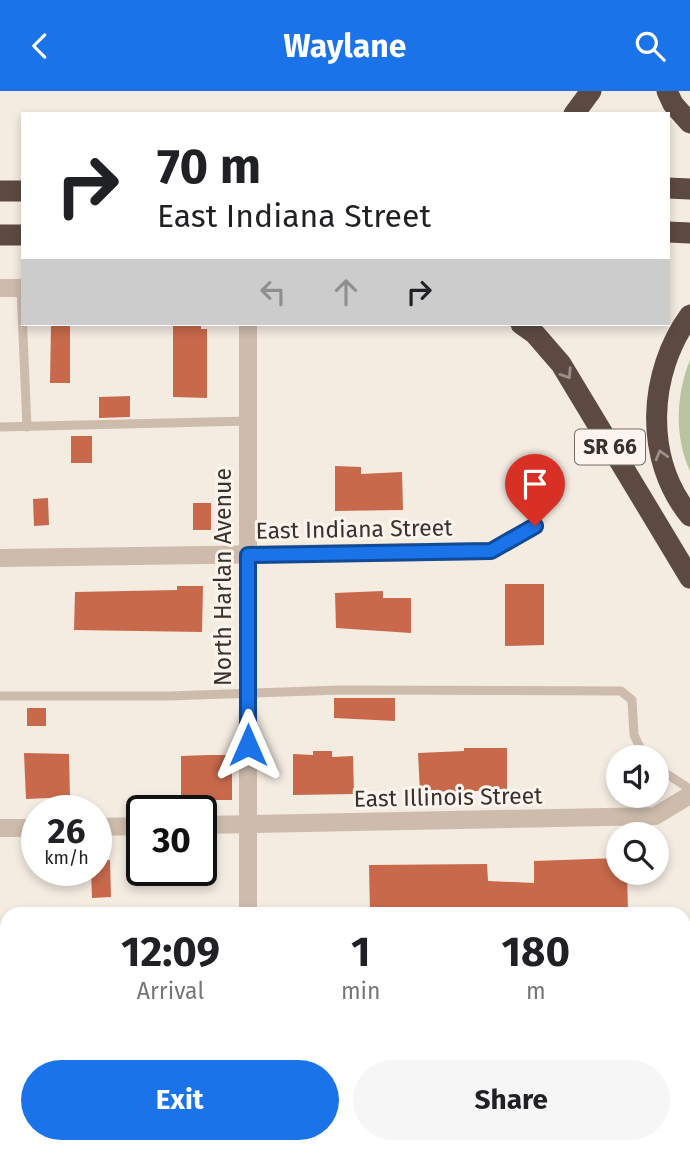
<!DOCTYPE html>
<html lang="en">
<head>
<meta charset="utf-8">
<style>
  body { margin:0; font-family:"Fira Sans",sans-serif; background:#f6f6f6; color:#202124; height:100vh; display:flex; flex-direction:column; font-size:26px; white-space:nowrap }
  * { box-sizing:border-box; margin:0 }
  p { font-size:23px; color:#757577 }
  .icon { flex:none; width:38px; height:38px; fill:none; stroke:currentColor; stroke-width:2; stroke-linecap:round; stroke-linejoin:round }
  .map { position:relative; flex:1; overflow:hidden }
  .details { position:absolute; left:0px; top:816px; width:691px; height:247px; display:flex; flex-direction:column; background:#fff; border-radius:21px 21px 0 0; box-shadow:0 4px 10px #0003 }
  .details>* { flex:none }
  .hud { position:absolute; left:21px; top:21px; width:649px; height:214px; border-radius:0px; box-shadow:0 4px 10px #0003; background:#fff; color:#202124; overflow:hidden }
  .fabs { position:absolute; left:606px; top:654px; display:grid; gap:14px }
  .fabs a { display:grid; place-items:center; width:63px; height:63px; border-radius:50%; background:#fff; box-shadow:0 4px 10px #0003; font-size:35px }
  .speed { position:absolute; left:21px; top:704px; display:flex; gap:14px; font-size:35px; font-weight:700; text-align:center }
  .speed>* { display:grid; place-content:center; width:91px; height:91px; border-radius:50%; background:#fff; box-shadow:0 4px 10px #0003; line-height:1 }
  .speed small { font-size:18px; font-weight:400 }
  .speed .limit { border:4px solid #111; border-radius:10px; background:#fff; color:#111 }
  .pin { position:absolute; display:grid; place-items:center; width:60px; height:60px; color:#fff; margin:-72px -30px; border-radius:50% 50% 50% 0; rotate:-45deg; box-shadow:0 0 7px #0007 }
  .pin .icon { rotate:45deg }
  .me { position:absolute; width:77px; margin:-38px; rotate:0deg; stroke-linejoin:round; filter:drop-shadow(0 0 5px #0008) }
  .turn { display:flex; align-items:center; gap:24px; height:147px; padding:0 21px; font-size:32px }
  .turn .icon { width:91px; height:91px; stroke-width:2.5 }
  .turn b { display:block; font-size:49px; line-height:60px }
  .lanes { display:flex; align-items:center; height:66px; padding:0 21px; background:#0003; justify-content:center; gap:35px; direction:ltr }
  .lanes .off { opacity:.35 }
  .eta { display:flex; justify-content:space-evenly; align-items:center; height:119px; text-align:center }
  .eta b { font-size:42px; font-weight:700; line-height:49px }
  .action { display:flex; gap:14px; margin-top:auto; padding:14px 21px }
  .action a { flex:1; height:80px; border-radius:42px; background:#1a73e8; color:#fff; font-size:28px; font-weight:700; line-height:80px; text-align:center }
  .action a+a { background:#f6f6f6; color:#202124 }
  header { display:flex; justify-content:space-between; align-items:center; height:91px; padding:0 21px; background:#1a73e8; color:#fff; font-size:32px; font-weight:700 }
  .map>svg:first-child { display:block }
</style>
</head>
<body>
<header><svg class="icon" aria-label="back" viewBox="0 0 24 24"><path d="M15 5l-7 7 7 7"/></svg>Waylane<svg class="icon" aria-label="search" viewBox="0 0 24 24"><circle cx="10" cy="10" r="6"/><path d="M15 15l6 6"/></svg></header>
<div class="map">
<svg width="690" height="1061" viewBox="0 0 690 1061">
  <rect width="100%" height="100%" fill="#f4ebe1"/>
  <path fill="#b8c4a0" d="M690,269v111c-16,-34 -14,-77 0,-111z"/>
  <g fill="#c8694b">
    <path d="M51,233h19v59h-20z"/>
    <path d="M173,233h28v5h6v69l-34,-1z"/>
    <path d="M130,305v21l-31,1v-21z"/>
    <rect x="71" y="345" width="21" height="27"/>
    <path d="M335,375l26,1v7l41,-2 1,38 -68,1z"/>
    <path d="M48,407l1,27 -15,1 -1,-27z"/>
    <rect x="193" y="412" width="18" height="27"/>
    <path d="M505,493h39v61l-39,1z"/>
    <path d="M177,495h26l-1,46 -128,-2 1,-38 102,-2z"/>
    <path d="M383,500v7h28v35l-75,-5 -1,-35z"/>
    <path d="M334,607h61v23l-61,-3z"/>
    <rect x="27" y="617" width="19" height="18"/>
    <path d="M464,657h43v47h-26v-4l-61,1 -2,-39 46,-2z"/>
    <path d="M313,660h19v6l21,-1 1,38 -61,1v-41l20,1z"/>
    <path d="M24,662l45,1 1,43 -44,2z"/>
    <path d="M209,664h23v45h-23v-5h-28v-39z"/>
    <path d="M618,767v15h9l1,40h-258l-1,-48 118,-1 1,17 46,2v-22z"/>
    <path d="M110,769l1,37 -19,1 -1,-28h5v-9z"/>
  </g>
  <g fill="none" stroke-linecap="round" stroke-linejoin="round">
    <g stroke="#cdbbac" stroke-width="9">
      <path d="M21,197l6,139"/>
      <path d="M0,336l248,-6"/>
      <path d="M0,605h169l171,-6 281,1 11,9 2,35 11,23"/>
      <path d="M656,676l34,22"/>
      <path d="M0,875h7"/>
      <path d="M684,948l6,-7"/>
    </g>
    <g stroke="#cdbbac" stroke-width="18">
      <path d="M0,197h23"/>
      <path d="M248,233v589"/>
      <path d="M0,467l491,-7 44,-25"/>
      <path d="M201,734l454,-9 35,-21"/>
      <path d="M96,736l46,-1"/>
      <path d="M0,737h37"/>
      <path d="M661,1061l3,-6"/>
    </g>
    <path stroke="#cdbbac" stroke-width="18" d="M0,1006l7,-1"/>
    <g stroke="#5c4a42" stroke-width="21">
      <path d="M667,0l6,13 17,19"/>
      <path d="M574,23l17,-23"/>
      <path d="M668,97l22,1"/>
      <path d="M0,100h23"/>
      <path d="M668,141l22,1"/>
      <path d="M0,144h23"/>
      <path d="M690,224c-42,58 -47,143 0,201"/>
      <path d="M521,233l14,10 26,30 129,214"/>
    </g>
  </g>
  <defs><path id="oneway-chevron" d="M-2-3.5L2.5 0L-2 3.5" fill="none" stroke-width="1.6" stroke-linecap="round" stroke-linejoin="round" transform="scale(1.75)"/></defs>
  <g stroke="#9c8e87">
    <use href="#oneway-chevron" transform="translate(567 283) rotate(57)"/>
    <use href="#oneway-chevron" transform="translate(661 364) rotate(-106)"/>
  </g>
  <g fill="none" stroke-linecap="round" stroke-linejoin="round">
    <defs>
      <path id="route" d="M248,654v-190l243,-4 44,-25"/>
    </defs>
    <use href="#route" stroke="#114b97" stroke-width="18"/>
    <use href="#route" stroke="#1a73e8" stroke-width="12"/>
  </g>
  <g text-anchor="middle" stroke-width="6" stroke-linejoin="round" paint-order="stroke">
    <rect fill="#fbf5ee" stroke="#756b66" stroke-width="2" x="575" y="338.5" width="70" height="35" rx="5"/>
    <g font-size="21" font-weight="bold" fill="#3b302b">
      <text x="610" y="363">SR 66</text>
    </g>
    <g font-size="23" fill="#3b302b" stroke="#fbf5ee">
      <text transform="translate(354 438) rotate(-1)" y="8">East Indiana Street</text>
      <text transform="translate(223 486) rotate(-90)" y="8">North Harlan Avenue</text>
      <text transform="translate(448 706) rotate(-1)" y="8">East Illinois Street</text>
    </g>
  </g>
</svg>
<div class="fabs">
<a><svg class="icon" aria-label="sound" viewBox="0 0 24 24"><path d="M4 9h4l5-4v14l-5-4H4zM17 9q2 3 0 6"/></svg></a>
<a><svg class="icon" aria-label="search" viewBox="0 0 24 24"><circle cx="10" cy="10" r="6"/><path d="M15 15l6 6"/></svg></a>
</div>
<div class="speed"><div>26<small>km/h</small></div><div class="limit">30</div></div>
<div class="pin" style="left:535px;top:435px;background:#d93025"><svg class="icon" aria-label="arrive" viewBox="0 0 24 24"><path d="M6 21V4h12l-3 4 3 4H6"/></svg></div>
<svg class="me" style="left:248px;top:654px" viewBox="-20 -20 40 40"><path d="M0-17L14 15 0 8-14 15z" fill="#1a73e8" stroke="#fff" stroke-width="4"/></svg>
<div class="hud">
<div class="turn"><svg class="icon" aria-label="right" viewBox="0 0 24 24"><path d="M7 20v-9h11M14 6l5 5-5 5"/></svg><div><b>70 m</b>East Indiana Street</div></div>
<div class="lanes"><svg class="icon off" aria-label="left" viewBox="0 0 24 24"><path d="M17 20v-9H6M10 6l-5 5 5 5"/></svg><svg class="icon off" aria-label="ahead" viewBox="0 0 24 24"><path d="M12 20V5M6 11l6-6 6 6"/></svg><svg class="icon" aria-label="right" viewBox="0 0 24 24"><path d="M7 20v-9h11M14 6l5 5-5 5"/></svg></div>
</div>
<section class="details">
<div class="eta">
<div><b>12:09</b><p>Arrival</p></div>
<div><b>1</b><p>min</p></div>
<div><b>180</b><p>m</p></div>
</div>
<div class="action"><a>Exit</a><a>Share</a></div>
</section>
</div>
</body>
</html>
